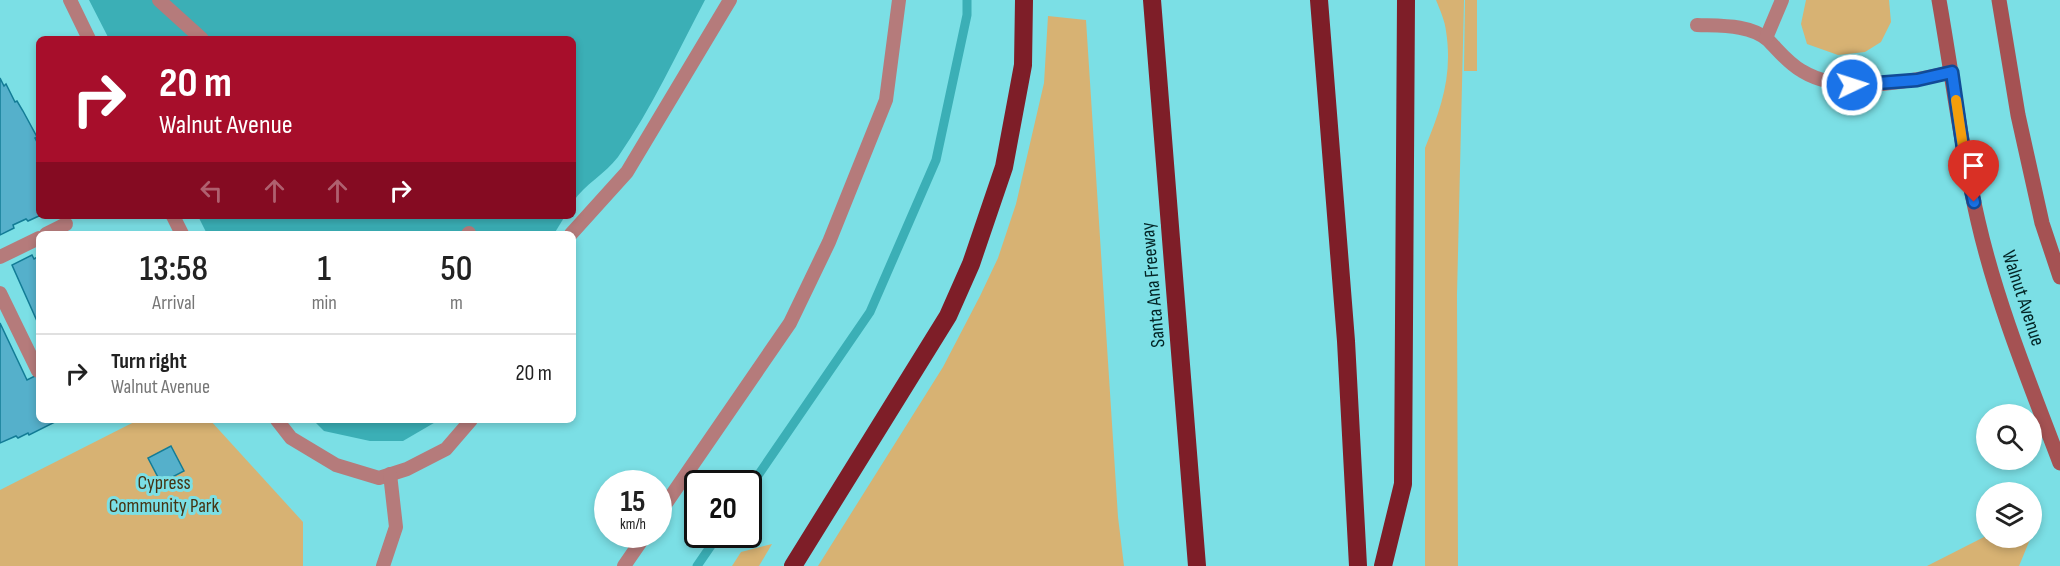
<!DOCTYPE html>
<html lang="en">
<head>
<meta charset="utf-8">
<style>
  body { margin:0; font-family:"Sofia Sans Condensed",sans-serif; background:#f6f6f6; color:#222; height:100vh; display:flex; flex-direction:column; font-size:22px; white-space:nowrap }
  * { box-sizing:border-box; margin:0 }
  p { font-size:20px; color:#767676 }
  .icon { flex:none; width:33px; height:33px; fill:none; stroke:currentColor; stroke-width:2; stroke-linecap:round; stroke-linejoin:round }
  .map { position:relative; flex:1; overflow:hidden }
  .sheet { position:absolute; left:36px; top:231px; width:540px; height:192px; display:flex; flex-direction:column; background:#fff; border-radius:9px; box-shadow:0 3px 9px #0003 }
  .sheet>* { flex:none }
  .guide { position:absolute; left:36px; top:36px; width:540px; height:183px; border-radius:9px; box-shadow:0 3px 9px #0003; background:#a70e2b; color:#fff; overflow:hidden }
  .tools { position:absolute; left:1976px; top:404px; display:grid; gap:12px }
  .tools a { display:grid; place-items:center; width:66px; height:66px; border-radius:50%; background:#fff; box-shadow:0 3px 9px #0003; font-size:30px }
  .speed { position:absolute; left:594px; top:470px; display:flex; gap:12px; font-size:30px; font-weight:700; text-align:center }
  .speed>* { display:grid; place-content:center; width:78px; height:78px; border-radius:50%; background:#fff; box-shadow:0 3px 9px #0003; line-height:1 }
  .speed small { font-size:15px; font-weight:400 }
  .speed .limit { border:3px solid #111; border-radius:9px; background:#fff; color:#111 }
  .pin { position:absolute; display:grid; place-items:center; width:51px; height:51px; color:#fff; margin:-62px -26px; border-radius:50% 50% 50% 0; rotate:-45deg; box-shadow:0 0 6px #0007 }
  .pin .icon { rotate:45deg }
  .me { position:absolute; width:66px; margin:-33px; rotate:86deg; stroke-linejoin:round; filter:drop-shadow(0 0 4px #0008) }
  .turn { display:flex; align-items:center; gap:21px; height:126px; padding:0 24px; font-size:27px }
  .turn .icon { width:78px; height:78px; stroke-width:2.5 }
  .turn b { display:block; font-size:42px; line-height:51px }
  .lanes { display:flex; align-items:center; height:57px; padding:0 24px; background:#0003; justify-content:center; gap:30px; direction:ltr }
  .lanes .off { opacity:.35 }
  .eta { display:flex; justify-content:space-evenly; align-items:center; height:102px; text-align:center }
  .eta b { font-size:36px; font-weight:600; line-height:42px }
  ul { padding:0; list-style:none }
  li { display:flex; align-items:center; gap:18px; height:78px; padding:0 24px; border-top:2px solid #e0e0e0 }
  li div { flex:1 }
  li b { display:block; font-size:22px }
  li em { font-style:normal }
  .map>svg:first-child { display:block }
</style>
</head>
<body>
<div class="map">
<svg width="2060" height="566" viewBox="0 0 2060 566">
  <rect width="100%" height="100%" fill="#7bdfe5"/>
  <g fill="#d7b273">
    <path d="M1436,0h28l-7,295 1,271h-33v-418c16,-39 28,-73 21,-117 -1,-10 -6,-21 -10,-31z"/>
    <path d="M1465,0h12v71h-13z"/>
    <path d="M1806,0h83l2,22 -10,20 -16,10 -27,3 -31,-11 -6,-20z"/>
    <path d="M1048,16l38,4 32,497 6,49h-306l125,-199 37,-71 18,-38 18,-54 28,-121z"/>
    <path d="M138,420h72l93,102v44h-303v-76z"/>
    <path d="M1986,536l45,1 -12,29h-92z"/>
    <path d="M772,544l-13,22h-27l9,-14z"/>
  </g>
  <g fill="#3bafb6">
    <path d="M89,0h616c-28,53 -53,108 -87,157 -13,17 -33,27 -45,45v-163h-464z"/>
    <path d="M198,216h367l-11,18h-347z"/>
    <path d="M313,420h126l-36,21h-33l-46,-10z"/>
  </g>
  <g fill="none" stroke-linecap="round" stroke-linejoin="round">
    <g stroke="#3bafb6" stroke-width="9">
      <path d="M748,490l122,-178 66,-152 31,-145v-15"/>
      <path d="M697,566l22,-32"/>
    </g>
  </g>
  <g fill="#55b0cb" stroke="#137c96" stroke-width="1.5">
    <path d="M0,78l4,8 2,-2 9,18 2,-1 6,10 14,26 -2,1 4,8v70l-11,5 -2,-2 -13,6 1,3 -14,7z"/>
    <path d="M32,255l2,4 5,-3v64l-2,1 -25,-56z"/>
    <path d="M0,323l27,57 12,-6v46h17l-1,2 -26,13 -1,-2 -10,5 -2,-2 -16,7z"/>
    <path d="M171,446l13,25 -23,12 -13,-25z"/>
  </g>
  <g fill="none" stroke-linecap="round" stroke-linejoin="round">
    <g stroke="#b57b7b" stroke-width="14">
      <path d="M70,0l19,39"/>
      <path d="M159,0l43,39"/>
      <path d="M1697,25c22,1 53,-1 71,15 11,11 20,23 34,31 41,25 106,11 149,1"/>
      <path d="M1766,38l16,-38"/>
      <path d="M173,216l9,18"/>
      <path d="M46,234l20,-10"/>
      <path d="M468,234l1,-1"/>
      <path d="M571,234l56,-62 103,-172"/>
      <path d="M0,257l39,-19"/>
      <path d="M0,293l38,78"/>
      <path d="M277,420l14,18 45,27 43,13 28,-9 39,-20 25,-29"/>
      <path d="M658,515l132,-192 39,-81 57,-142 13,-100"/>
      <path d="M383,566l13,-39 -6,-53"/>
      <path d="M624,566l22,-32"/>
    </g>
    <g stroke="#a55253" stroke-width="15">
      <path d="M1939,0c13,74 22,148 39,221 19,83 52,163 82,242"/>
      <path d="M1999,0l19,115 24,108 18,54"/>
    </g>
    <g stroke="#7e1e28" stroke-width="18">
      <path d="M1152,0l45,566"/>
      <path d="M1319,0l27,341 12,225"/>
      <path d="M793,566l155,-250 23,-52 33,-97 19,-102 1,-65"/>
      <path d="M1383,566l20,-82 3,-484"/>
    </g>
  </g>
  <g fill="none" stroke-linecap="round" stroke-linejoin="round">
    <defs>
      <path id="route" d="M1852,85l65,-5 35,-8 13,90 9,40"/>
    </defs>
    <use href="#route" stroke="#114b97" stroke-width="15"/>
    <use href="#route" stroke="#1a73e8" stroke-width="10"/>
    <path stroke="#f59e0b" stroke-width="10" d="M1956,100l7,47"/>
  </g>
  <g text-anchor="middle" stroke-width="6" stroke-linejoin="round" paint-order="stroke">
    <g font-size="20" fill="#032526" stroke="#7bdfe5">
      <text transform="translate(1152 285) rotate(-95)" y="7">Santa Ana Freeway</text>
      <text transform="translate(2024 298) rotate(72)" y="7">Walnut Avenue</text>
    </g>
    <g font-size="20" fill="#453414" stroke="#7bdfe5">
      <text x="164" y="489">Cypress<tspan x="164" dy="23">Community Park</tspan></text>
    </g>
  </g>
</svg>
<div class="tools">
<a><svg class="icon" aria-label="search" viewBox="0 0 24 24"><circle cx="10" cy="10" r="6"/><path d="M15 15l6 6"/></svg></a>
<a><svg class="icon" aria-label="layers" viewBox="0 0 24 24"><path d="M12 4l9 5-9 5-9-5zM3 14l9 5 9-5"/></svg></a>
</div>
<div class="speed"><div>15<small>km/h</small></div><div class="limit">20</div></div>
<div class="pin" style="left:1974px;top:202px;background:#d93025"><svg class="icon" aria-label="arrive" viewBox="0 0 24 24"><path d="M6 21V4h12l-3 4 3 4H6"/></svg></div>
<svg class="me" style="left:1852px;top:85px" viewBox="-20 -20 40 40"><circle r="17" fill="#1a73e8" stroke="#fff" stroke-width="3"/><path d="M0-11L8 9 0 5-8 9z" fill="#fff"/></svg>
<div class="guide">
<div class="turn"><svg class="icon" aria-label="right" viewBox="0 0 24 24"><path d="M7 20v-9h11M14 6l5 5-5 5"/></svg><div><b>20 m</b>Walnut Avenue</div></div>
<div class="lanes"><svg class="icon off" aria-label="left" viewBox="0 0 24 24"><path d="M17 20v-9H6M10 6l-5 5 5 5"/></svg><svg class="icon off" aria-label="ahead" viewBox="0 0 24 24"><path d="M12 20V5M6 11l6-6 6 6"/></svg><svg class="icon off" aria-label="ahead" viewBox="0 0 24 24"><path d="M12 20V5M6 11l6-6 6 6"/></svg><svg class="icon" aria-label="right" viewBox="0 0 24 24"><path d="M7 20v-9h11M14 6l5 5-5 5"/></svg></div>
</div>
<section class="sheet">
<div class="eta">
<div><b>13:58</b><p>Arrival</p></div>
<div><b>1</b><p>min</p></div>
<div><b>50</b><p>m</p></div>
</div>
<ul>
<li><svg class="icon" aria-label="right" viewBox="0 0 24 24"><path d="M7 20v-9h11M14 6l5 5-5 5"/></svg><div><b>Turn right</b><p>Walnut Avenue</p></div><em>20 m</em></li>
</ul>
</section>
</div>
</body>
</html>
